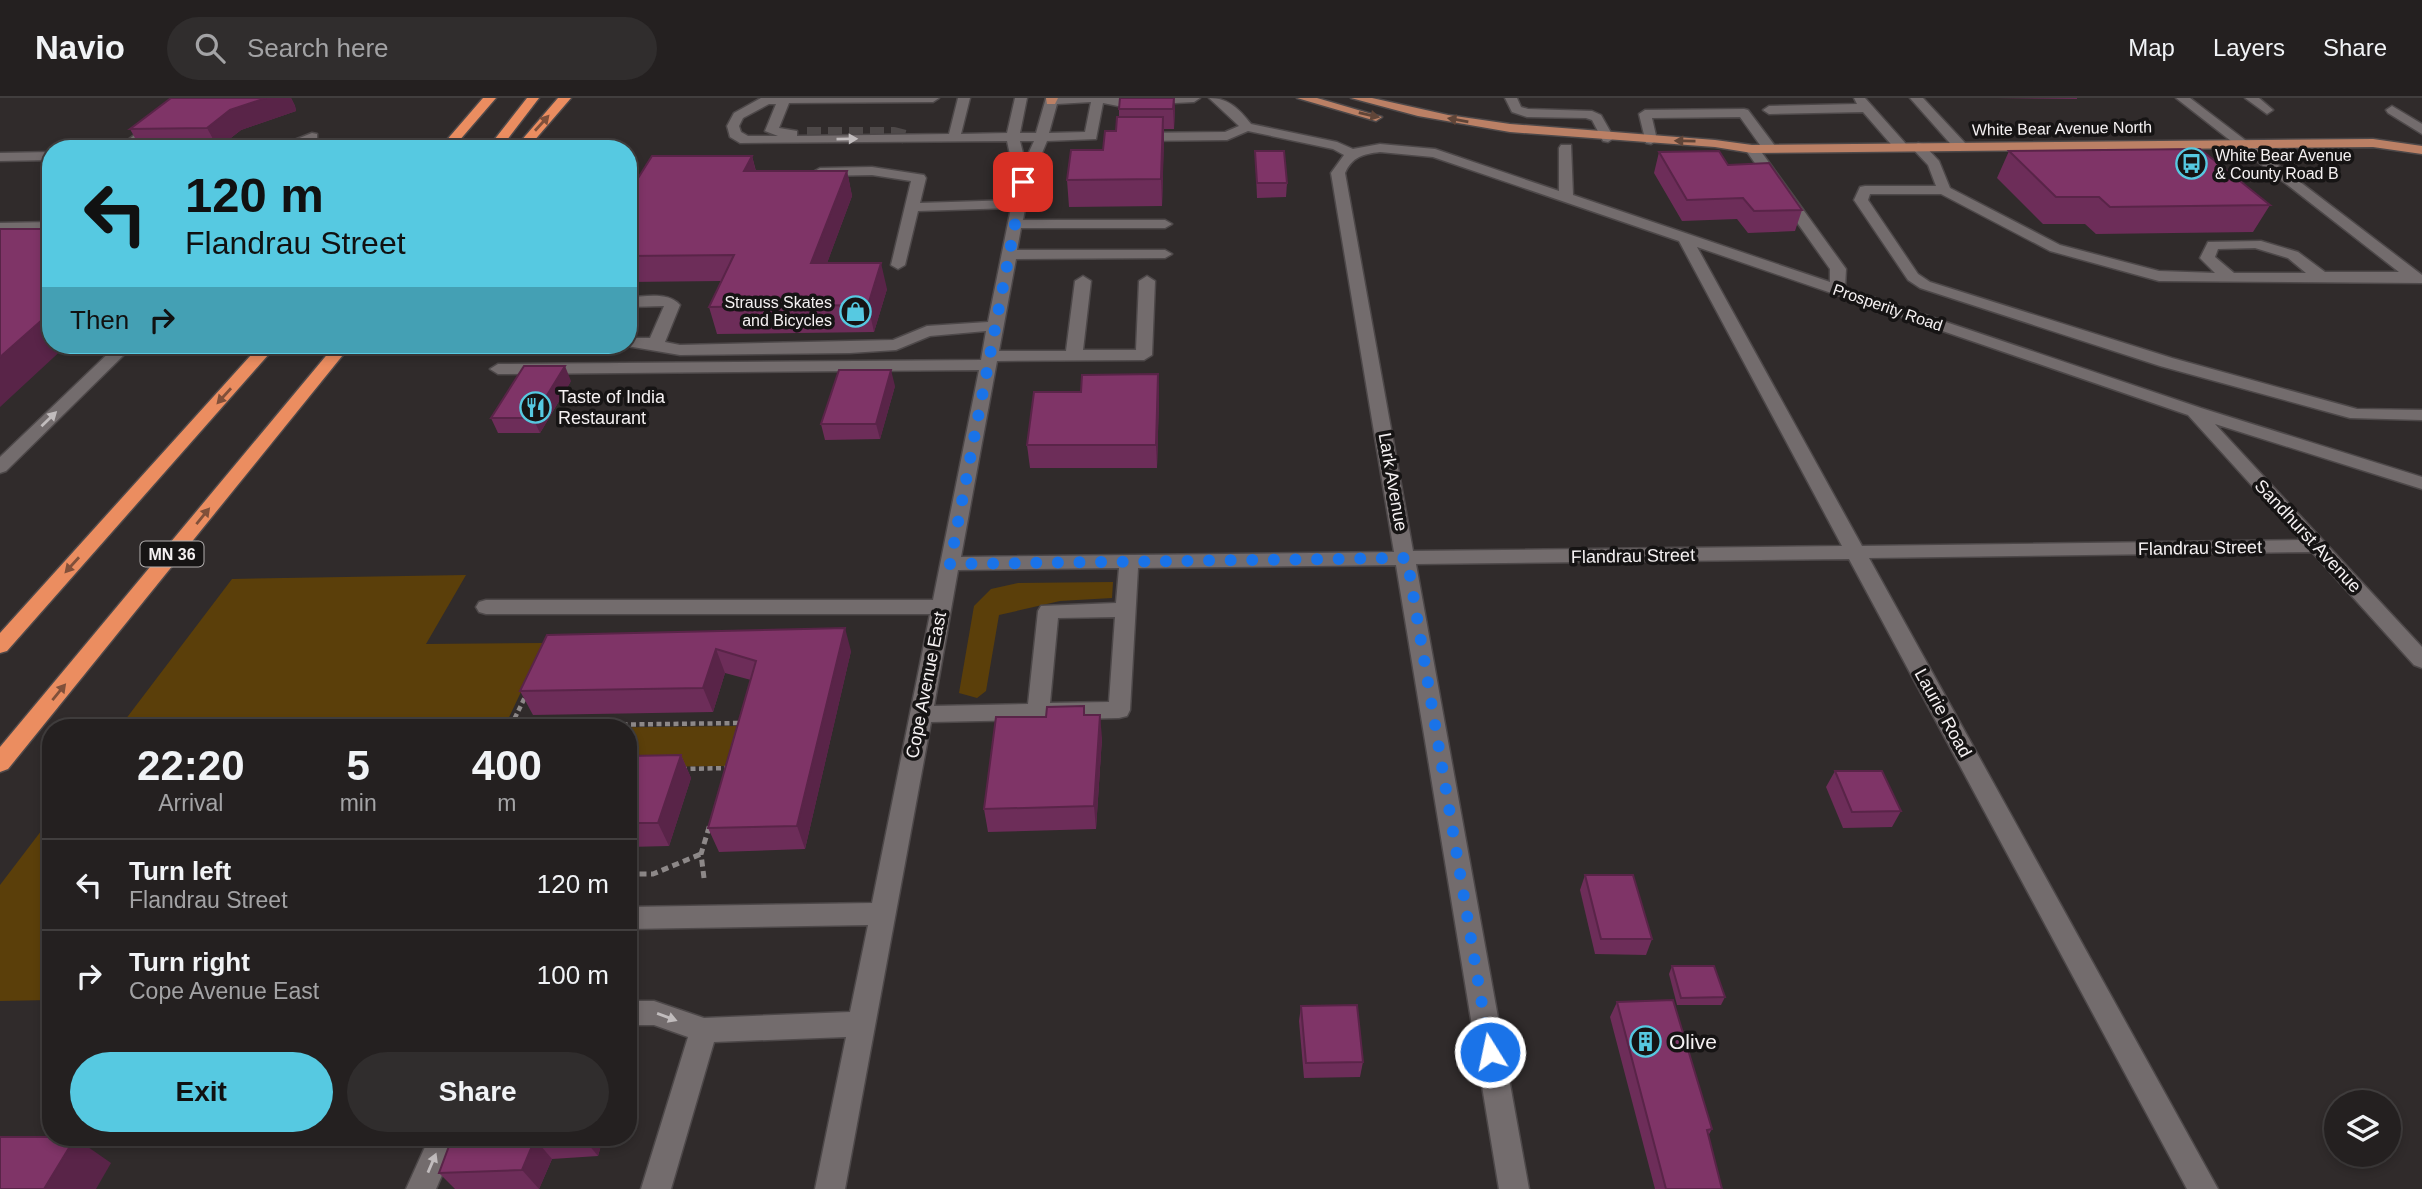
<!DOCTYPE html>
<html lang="en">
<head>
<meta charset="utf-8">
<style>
  body { margin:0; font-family:Helvetica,sans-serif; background:#302d2d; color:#f1f3f6; height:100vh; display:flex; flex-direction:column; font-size:26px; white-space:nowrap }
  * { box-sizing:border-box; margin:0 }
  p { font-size:23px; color:#a3a3a5 }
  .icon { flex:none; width:38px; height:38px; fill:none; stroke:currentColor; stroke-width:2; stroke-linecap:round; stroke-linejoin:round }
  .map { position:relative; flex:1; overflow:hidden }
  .details { position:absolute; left:42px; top:621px; width:595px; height:427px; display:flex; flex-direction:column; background:#242020; border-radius:28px; box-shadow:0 4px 10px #0003,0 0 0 2px #413e3e }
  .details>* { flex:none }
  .banner { position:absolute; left:42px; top:42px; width:595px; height:214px; border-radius:28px; box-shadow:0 4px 10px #0003,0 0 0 2px #413e3e; background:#56c9e1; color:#111; overflow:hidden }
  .fabs { position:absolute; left:2324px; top:992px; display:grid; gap:14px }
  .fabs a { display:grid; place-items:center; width:77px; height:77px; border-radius:50%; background:#242020; box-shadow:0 4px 10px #0003,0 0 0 2px #413e3e; font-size:35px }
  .pin { position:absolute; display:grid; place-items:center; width:60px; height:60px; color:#fff; margin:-30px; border-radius:14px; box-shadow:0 4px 10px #0006 }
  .me { position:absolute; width:77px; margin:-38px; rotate:350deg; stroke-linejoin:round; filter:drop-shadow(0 0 5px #0008) }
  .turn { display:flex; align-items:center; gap:24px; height:147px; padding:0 28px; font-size:32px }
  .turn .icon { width:91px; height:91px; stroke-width:2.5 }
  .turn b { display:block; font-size:49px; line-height:60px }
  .then { display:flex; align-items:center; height:66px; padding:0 28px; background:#0003; gap:14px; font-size:26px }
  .eta { display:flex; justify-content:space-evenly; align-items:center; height:119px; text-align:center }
  .eta b { font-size:42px; font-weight:800; line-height:49px }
  .cta { display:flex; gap:14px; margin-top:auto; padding:14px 28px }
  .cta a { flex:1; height:80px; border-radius:42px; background:#56c9e1; color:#111; font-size:28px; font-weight:800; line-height:80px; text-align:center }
  .cta a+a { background:#302d2d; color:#f1f3f6 }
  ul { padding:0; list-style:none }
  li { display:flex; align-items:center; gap:21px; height:91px; padding:0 28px; border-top:2px solid #413e3e }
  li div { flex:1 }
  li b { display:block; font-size:26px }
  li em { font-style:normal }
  header { display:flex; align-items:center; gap:42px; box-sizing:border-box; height:98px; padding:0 35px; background:#242020; border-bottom:2px solid #413e3e }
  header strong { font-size:33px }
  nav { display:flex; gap:38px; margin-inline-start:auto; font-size:24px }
  .search { width:490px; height:63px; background:#302d2d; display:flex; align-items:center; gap:18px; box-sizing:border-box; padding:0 24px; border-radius:38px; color:#a3a3a5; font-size:26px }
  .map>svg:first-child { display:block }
</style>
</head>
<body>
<header>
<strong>Navio</strong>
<div class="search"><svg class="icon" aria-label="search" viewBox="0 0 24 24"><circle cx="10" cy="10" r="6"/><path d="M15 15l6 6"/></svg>Search here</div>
<nav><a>Map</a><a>Layers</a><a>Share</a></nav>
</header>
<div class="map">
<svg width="2422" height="1091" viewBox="0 0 2422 1091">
  <rect width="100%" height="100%" fill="#302b2b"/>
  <g fill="#5b3f0a">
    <path d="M466,477l-40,69 118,-1 -40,85h-385l113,-149z"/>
    <path d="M1113,484l-1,16 -52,3 -61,14 -13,76 -9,7 -18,-5 15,-87 17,-17 27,-6z"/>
    <path d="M737,628l-12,40 -97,1v-39h-63z"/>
    <path d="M51,720v182l-51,1v-116z"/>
  </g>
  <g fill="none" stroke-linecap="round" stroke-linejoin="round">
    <path stroke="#4e4949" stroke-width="14" stroke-dasharray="14 7" stroke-linecap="butt" d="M807,36h87l16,4"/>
    <defs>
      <g id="minor">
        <path d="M761,0h178l-6,4 -144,1 -10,25 18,3v5l152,-2 9,-36h12l-9,36 46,-1 8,-35h12l-7,35h16l10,-35h154l-6,4 -76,4 -15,-3 -7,36 -49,2 -17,41 -7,38h142l7,4 -7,4h-144l-4,22h148l7,4 -7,4 -149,1 -17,92h67l9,-70 8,-5 8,5 -8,69h53l3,-69 8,-5 8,5 -3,74 -8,5 -147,1 -36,196 433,-5 -63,-379 13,-18 -11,-6 -85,-18 -21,9 -92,1 -6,-4 6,-4 90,-1 14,-6 -30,-28c20,0 30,11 42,26l86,18 16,7 27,-5 55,5 124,42v-43l2,-3h10l2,50 257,87v-13l-85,-120 2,-3h10l89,123 -1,19 356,120 221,69v12l-207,-65 207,223v21l-8,-3 -102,-113 -443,6 349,631h-31l-338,-630 -433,5 113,625h-30l-103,-624 -258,3 -8,142 -3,6 -8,2 -188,4 -86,467h-30l31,-152 -132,5 -43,147h-30l47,-152 -34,-12h-26v-24h26l50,17 146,-6 18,-87 -240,4v-22l244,-4 58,-289h-444l-7,-2 -3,-5 3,-5 7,-2h447l46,-230 -481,4 -8,-5 8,-5 483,-4 5,-29 -56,5 -34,14 -46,3 -170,2 -59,-10h7v-7h22l14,-32 -36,1v-10c17,0 40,-6 52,8l-15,37 15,3 213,-5 34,-14 61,-4 23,-114 -93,3 -13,54 -7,4 -7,-4 20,-84 -39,-6 -52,1 -7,-4 7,-4 52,-1 52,8 2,3 -6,25 93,-3 3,-18 -9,-41 -267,2 -10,-6 -3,-11 7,-13zM1091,4l-6,30 -36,1 8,-29zM769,6h7l-11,27 13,5h-30l-7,-4 -2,-6 4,-8zM1020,43h14l-9,20zM1380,54l53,5 246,84 163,305 -429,5 -68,-378c7,-16 18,-19 35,-21zM1697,149l491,168 113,125 -439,6zM1119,470l-3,35 -75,3 -3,5 -10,93 -94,2 24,-136zM1115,519l-6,85 -59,1 8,-85z"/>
        <path d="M1505,0h12l4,9 7,2 64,2 9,4 13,23 -6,4 -5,-1 -11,-21 -6,-2 -59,-1 -15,-5z"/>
        <path d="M1854,0h11l41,46v6h-10l-33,-38 -94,2 -6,-4 6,-4 88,-2z"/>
        <path d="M1910,0h13l43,46v6h-10z"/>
        <path d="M2176,0h14l232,177v8l-263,-2 -109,-30 -109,-57h-71l-2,6 50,74 12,8 242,76 185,51 65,1v10l-72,-2 -190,-52 -240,-78 -12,-8 -54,-80 6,-13 5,-1h71l-8,-21 -17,-18 7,-4 5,1 16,17 11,27 110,57 99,26 56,2 -15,-15 8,-16 53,-1 37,11 27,20h74zM2255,150l33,10 18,15h-72l-19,-16 3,-8z"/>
        <path d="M2245,0h14l14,12 -6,4z"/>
        <path d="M2392,8l30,18v10l-34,-21 -2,-3z"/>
        <path d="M1744,11l4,1 27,36v6h-10l-25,-35 -88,1 5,22 -6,4 -5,-1 -7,-29 6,-4z"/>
        <path d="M157,20l6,4 -2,3 -30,24h-15z"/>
        <path d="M312,35l5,1v6l-26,9h-19z"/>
        <path d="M51,54v8l-51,1v-8z"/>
        <path d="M51,124v8l-51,1v-8z"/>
        <path d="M117,247h17l-128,126 -6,2v-16z"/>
        <path d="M429,1040h29l-22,51h-30z"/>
      </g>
      <g id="major">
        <path d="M1046,0h12l-3,6h-8z"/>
        <path d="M1297,0h20l65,19 -6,4z"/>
        <path d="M1351,0h21l76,17 62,9 205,16 37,5 621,-6 49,7v8l-49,-7 -621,6 -37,-6 -205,-15 -92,-16z"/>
      </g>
      <g id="highway">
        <path d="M483,0h13l-44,51h-13z"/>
        <path d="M527,0h12l-39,51h-13z"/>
        <path d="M558,0h13l-44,51h-13z"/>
        <path d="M260,247h17l-270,306 -7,2v-20z"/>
        <path d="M335,247h16l-343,424 -8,3v-25z"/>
      </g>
    </defs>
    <use href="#minor" stroke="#4d4849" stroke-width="3"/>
    <use href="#major" stroke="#4d4849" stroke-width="3"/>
    <use href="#highway" stroke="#4d4849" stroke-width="3"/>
    <g stroke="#8d8888" stroke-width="4.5" stroke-dasharray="5 3.5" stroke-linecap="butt">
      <path d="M511,628l16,-33"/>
      <path d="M512,628l230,-3"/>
      <path d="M682,671l46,-1"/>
    </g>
    <g stroke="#8d8888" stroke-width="5" stroke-dasharray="7 4.5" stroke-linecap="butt">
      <path d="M628,776h25l48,-20"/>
      <path d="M704,780l-3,-24 9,-30"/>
    </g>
    <use href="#minor" fill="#736c6d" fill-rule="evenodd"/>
    <use href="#major" fill="#bb8065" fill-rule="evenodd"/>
    <use href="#highway" fill="#eb8d60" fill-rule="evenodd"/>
  </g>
  <g fill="#6d2d59">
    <path d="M171,0h120l4,8 1,5 -55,19 -23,18 -77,1 -11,-20z"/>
    <path d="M1995,0h82v1z"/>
    <path d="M1175,8l-1,23h-10l-2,77 -93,1 -2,-27 36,-30 13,-19 3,-14v-8z"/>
    <path d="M1255,53l32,32 -1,14 -29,1z"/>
    <path d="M2009,53l261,54 -17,27 -157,2 -11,-10h-42l-46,-46z"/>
    <path d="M1659,54l69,13 74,45 -7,21 -47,2 -11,-14 -55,2 -28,-48z"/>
    <path d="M752,58l4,15h91l5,25 -25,67 60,26 -13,43 -157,2 -8,-27 12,-26 -93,1v-88z"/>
    <path d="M1158,276l1,23 -2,71h-127l-3,-23z"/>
    <path d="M571,283l-31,52h-42l-7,-15z"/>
    <path d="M895,288l-15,53 -55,1 -4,-16z"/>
    <path d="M547,537l304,16 -46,198 -86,3 -11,-24 43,-148 -26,-7 -12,39 -180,3 -13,-24z"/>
    <path d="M1085,617l17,23 -6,91 -108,3 -4,-23 62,-92z"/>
    <path d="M681,657l10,23 -22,68 -41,1v-91z"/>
    <path d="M1835,673l66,40 -9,16 -49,1 -17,-41z"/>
    <path d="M1585,777l67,64 -6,16 -51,-1 -15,-64z"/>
    <path d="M1672,868l53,31 -4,8h-44l-8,-31z"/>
    <path d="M1617,904l95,127 -4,7 14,53h-67l-45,-172z"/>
    <path d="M1301,908l62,56 -3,15 -56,1 -5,-57z"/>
    <path d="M452,1040h151l-5,18 -46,3 -13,30h-84l-16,-16z"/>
  </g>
  <g fill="#592448">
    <path d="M266,0h25l4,8 1,5 -55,19 -23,18 -11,-20 23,-18z"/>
    <path d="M1174,0l1,8 -1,23 -1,-20z"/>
    <path d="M1163,19l1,26 -2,63 -1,-27z"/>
    <path d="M752,58l6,25 -14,-10z"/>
    <path d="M847,73l5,25 -35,94 -6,-27z"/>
    <path d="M881,165l6,26 -13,43 -6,-27z"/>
    <path d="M51,214v33h16l-67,62v-50z"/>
    <path d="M565,268l6,15 -31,52 -7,-15z"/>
    <path d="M891,272l4,16 -15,53 -4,-15z"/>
    <path d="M1158,276l1,23 -2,71 -1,-23z"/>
    <path d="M845,530l6,23 -46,198 -8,-23z"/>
    <path d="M716,551l9,24 -12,39 -10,-24z"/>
    <path d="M1100,617l2,23 -6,91 -2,-23z"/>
    <path d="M681,657l10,23 -22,68 -11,-23z"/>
    <path d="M75,1040l36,25 -15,26h-52z"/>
    <path d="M583,1040h20l-5,18z"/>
    <path d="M535,1041l17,20 -13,30 -17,-19z"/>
  </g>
  <g fill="#7f3467" stroke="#592448" stroke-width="2">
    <path d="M171,0h95l-36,12 -23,18 -77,1z"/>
    <path d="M1120,0h54l-1,11h-54z"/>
    <path d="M1117,19h46l-2,62 -94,1 4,-30h32l2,-19h11z"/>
    <path d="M2200,51l70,56 -160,2 -11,-10h-43l-47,-46z"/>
    <path d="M1255,53h29l3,32h-30z"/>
    <path d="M1719,53l9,14 41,-2 33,47 -48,1 -11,-13 -56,2 -28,-48z"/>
    <path d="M652,58h100l-8,15h103l-36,92h70l-13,42 -159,2 25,-52 -106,1v-62z"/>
    <path d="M0,131h51v83l-51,45z"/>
    <path d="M524,268h41l-32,52h-42z"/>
    <path d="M839,272h52l-15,54h-55z"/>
    <path d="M1158,276l-2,71h-129l7,-53h47l1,-17z"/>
    <path d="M845,530l-48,198 -89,2 48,-167 -40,-12 -13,39 -183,3 27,-56z"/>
    <path d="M1084,608v9h16l-6,91 -110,3 12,-92h50l1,-10z"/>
    <path d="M681,657l-23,68h-30v-67z"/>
    <path d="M1835,673h47l19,40 -49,1z"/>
    <path d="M1585,777h48l19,64h-51z"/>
    <path d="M1672,868h42l11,31 -44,1z"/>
    <path d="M1673,902l39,129 -5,1 15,59h-56l-49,-187z"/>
    <path d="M1357,907l6,57 -57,1 -5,-57z"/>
    <path d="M0,1039h51l24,1 -31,51h-44z"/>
    <path d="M452,1040h106l-23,1 -13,31 -83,3z"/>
  </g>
  <defs><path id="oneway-solid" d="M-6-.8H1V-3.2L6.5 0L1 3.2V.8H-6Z" transform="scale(1.75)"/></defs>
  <g fill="#604538">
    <use href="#oneway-solid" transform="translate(1369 17) rotate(13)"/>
    <use href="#oneway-solid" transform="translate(1458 22) rotate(-170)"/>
    <use href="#oneway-solid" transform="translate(1685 43) rotate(-179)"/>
  </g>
  <g fill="#80503a">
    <use href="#oneway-solid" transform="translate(542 25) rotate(-48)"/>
    <use href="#oneway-solid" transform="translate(224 298) rotate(132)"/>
    <use href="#oneway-solid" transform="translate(203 418) rotate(-51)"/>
    <use href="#oneway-solid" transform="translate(72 467) rotate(132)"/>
    <use href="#oneway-solid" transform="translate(59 594) rotate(-51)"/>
  </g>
  <g fill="#c1bcbd">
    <use href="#oneway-solid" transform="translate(847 41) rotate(-1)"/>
    <use href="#oneway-solid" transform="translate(49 321) rotate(-44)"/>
    <use href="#oneway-solid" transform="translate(667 919) rotate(20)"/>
    <use href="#oneway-solid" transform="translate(432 1065) rotate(-67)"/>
  </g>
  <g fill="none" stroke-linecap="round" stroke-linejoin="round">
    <path stroke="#1a73e8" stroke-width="12" stroke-dasharray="0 21.6" d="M1023,84l-73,382 457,-6 83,494"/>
  </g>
  <defs>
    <symbol id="bus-ring" viewBox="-11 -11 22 22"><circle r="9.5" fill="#161414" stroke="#56c9e1" stroke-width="1.5"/><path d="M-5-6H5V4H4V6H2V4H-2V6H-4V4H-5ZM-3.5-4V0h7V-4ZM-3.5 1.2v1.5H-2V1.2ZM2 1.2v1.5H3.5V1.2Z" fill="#56c9e1"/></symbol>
    <symbol id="shop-ring" viewBox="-11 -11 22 22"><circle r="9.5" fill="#161414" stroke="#56c9e1" stroke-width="1.5"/><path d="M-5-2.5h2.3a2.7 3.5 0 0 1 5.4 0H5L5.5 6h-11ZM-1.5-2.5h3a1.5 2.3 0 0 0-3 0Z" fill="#56c9e1"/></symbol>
    <symbol id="restaurant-ring" viewBox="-11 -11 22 22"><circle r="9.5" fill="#161414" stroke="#56c9e1" stroke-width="1.5"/><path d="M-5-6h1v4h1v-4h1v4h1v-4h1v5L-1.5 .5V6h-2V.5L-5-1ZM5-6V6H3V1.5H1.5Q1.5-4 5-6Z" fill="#56c9e1"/></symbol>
    <symbol id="building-ring" viewBox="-11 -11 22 22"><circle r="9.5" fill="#161414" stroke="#56c9e1" stroke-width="1.5"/><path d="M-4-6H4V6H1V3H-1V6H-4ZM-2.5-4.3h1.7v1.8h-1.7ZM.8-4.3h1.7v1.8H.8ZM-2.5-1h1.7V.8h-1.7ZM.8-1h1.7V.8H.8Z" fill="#56c9e1"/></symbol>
  </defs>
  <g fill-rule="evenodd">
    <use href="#bus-ring" x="2174" y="48" width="35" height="35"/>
    <use href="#shop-ring" x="838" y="196" width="35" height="35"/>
    <use href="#restaurant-ring" x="518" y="292" width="35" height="35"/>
    <use href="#building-ring" x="1628" y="926" width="35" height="35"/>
  </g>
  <g text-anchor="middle" stroke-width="7" stroke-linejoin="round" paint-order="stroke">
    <g font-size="16" fill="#f5f1f2" stroke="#161414">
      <text transform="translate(2062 30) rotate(-1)" y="6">White Bear Avenue North</text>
      <text transform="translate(1888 209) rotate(19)" y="6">Prosperity Road</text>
    </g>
    <g font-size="16" fill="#f5f1f2" stroke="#161414" text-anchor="start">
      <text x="2215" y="63">White Bear Avenue<tspan x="2215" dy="18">&amp; County Road B</tspan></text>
      <text x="832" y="210" text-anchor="end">Strauss Skates<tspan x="832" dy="18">and Bicycles</tspan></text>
    </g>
    <rect fill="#161414" stroke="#b2afaf" stroke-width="2" x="140.5" y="443.5" width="63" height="25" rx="5"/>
    <g font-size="16" font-weight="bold" fill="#f5f1f2">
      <text x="172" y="462">MN 36</text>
    </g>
    <g font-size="18" fill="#f5f1f2" stroke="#161414" text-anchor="start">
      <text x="558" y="305">Taste of India<tspan x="558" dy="21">Restaurant</tspan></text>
    </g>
    <g font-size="18" fill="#f5f1f2" stroke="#161414">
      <text transform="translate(1393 384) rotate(80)" y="6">Lark Avenue</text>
      <text transform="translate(2308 438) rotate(47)" y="6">Sandhurst Avenue</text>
      <text transform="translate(2200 450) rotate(-1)" y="6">Flandrau Street</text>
      <text transform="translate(1633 458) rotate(-1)" y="6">Flandrau Street</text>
      <text transform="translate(926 587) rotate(-79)" y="6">Cope Avenue East</text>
      <text transform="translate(1943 615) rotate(61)" y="6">Laurie Road</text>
    </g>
    <g font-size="21" fill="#f5f1f2" stroke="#161414" text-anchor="start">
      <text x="1669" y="951">Olive</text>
    </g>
  </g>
</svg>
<div class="fabs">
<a><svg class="icon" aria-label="layers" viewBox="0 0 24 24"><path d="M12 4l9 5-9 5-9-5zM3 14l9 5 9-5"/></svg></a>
</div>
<div class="pin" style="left:1023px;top:84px;background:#d93025"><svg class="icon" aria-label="arrive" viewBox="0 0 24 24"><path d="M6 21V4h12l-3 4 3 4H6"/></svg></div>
<svg class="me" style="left:1490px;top:954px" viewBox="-20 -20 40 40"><circle r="17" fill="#1a73e8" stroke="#fff" stroke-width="3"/><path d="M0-11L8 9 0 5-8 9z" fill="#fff"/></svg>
<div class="banner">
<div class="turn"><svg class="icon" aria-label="left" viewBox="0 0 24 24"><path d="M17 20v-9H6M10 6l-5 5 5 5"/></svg><div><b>120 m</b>Flandrau Street</div></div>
<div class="then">Then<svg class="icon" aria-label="right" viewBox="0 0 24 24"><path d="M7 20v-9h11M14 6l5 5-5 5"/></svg></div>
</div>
<section class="details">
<div class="eta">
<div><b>22:20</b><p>Arrival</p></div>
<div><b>5</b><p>min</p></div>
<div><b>400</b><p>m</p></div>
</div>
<ul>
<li><svg class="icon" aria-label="left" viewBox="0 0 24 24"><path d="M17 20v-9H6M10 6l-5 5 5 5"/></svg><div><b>Turn left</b><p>Flandrau Street</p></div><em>120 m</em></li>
<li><svg class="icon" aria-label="right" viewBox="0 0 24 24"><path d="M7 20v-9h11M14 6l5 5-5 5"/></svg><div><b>Turn right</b><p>Cope Avenue East</p></div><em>100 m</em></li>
</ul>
<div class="cta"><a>Exit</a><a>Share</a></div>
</section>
</div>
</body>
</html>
